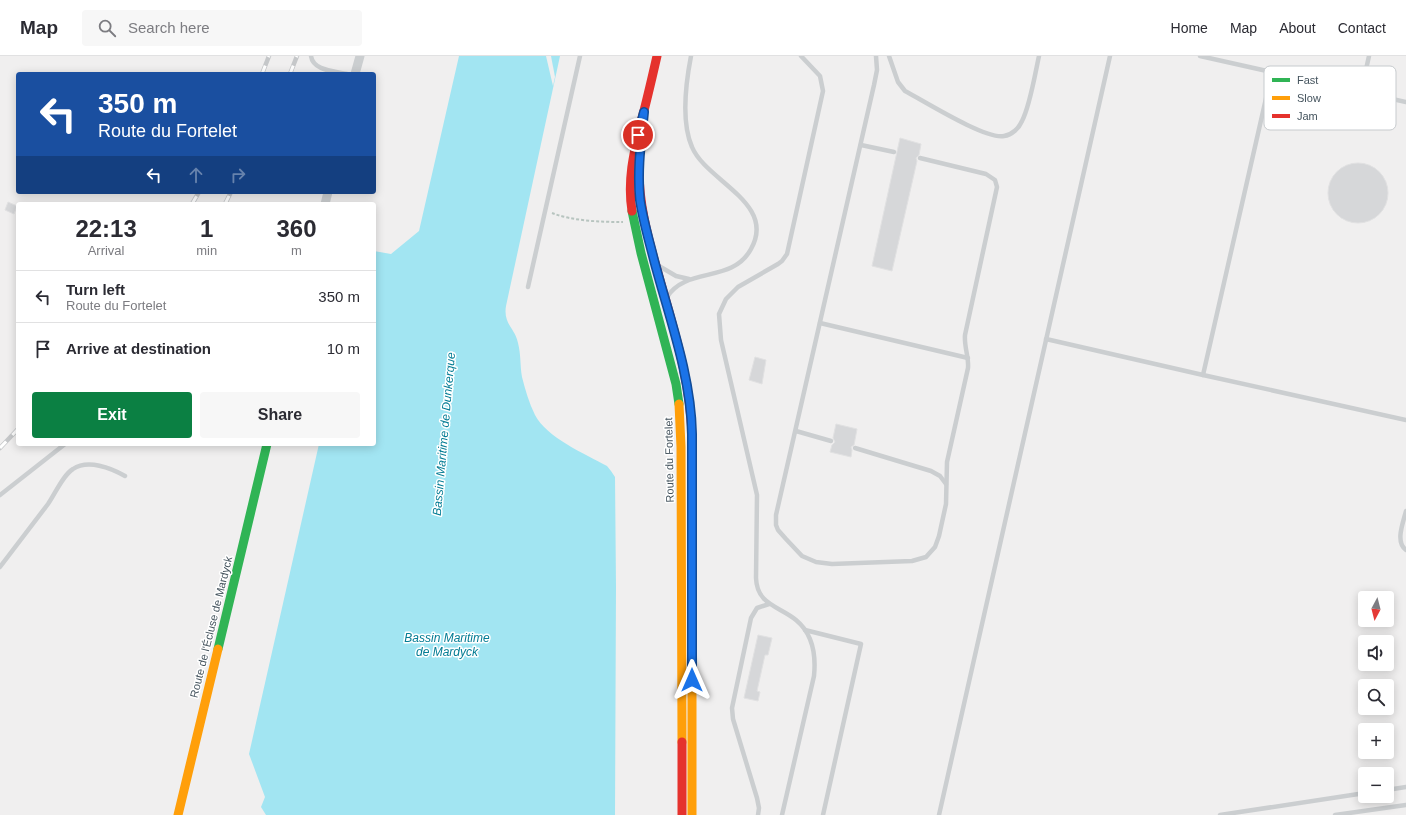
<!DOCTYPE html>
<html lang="en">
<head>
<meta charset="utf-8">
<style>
  body { margin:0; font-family:Arial,sans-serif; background:#f7f7f7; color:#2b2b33; height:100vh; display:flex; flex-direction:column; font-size:15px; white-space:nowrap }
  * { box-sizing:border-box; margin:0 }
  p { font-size:13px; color:#7c7c81 }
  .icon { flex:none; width:22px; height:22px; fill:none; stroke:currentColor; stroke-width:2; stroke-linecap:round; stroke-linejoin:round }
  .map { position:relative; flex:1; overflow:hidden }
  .sheet { position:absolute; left:16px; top:146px; width:360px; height:244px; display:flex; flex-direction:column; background:#fff; border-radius:4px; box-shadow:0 2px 10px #0003 }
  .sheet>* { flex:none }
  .guide { position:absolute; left:16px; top:16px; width:360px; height:122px; border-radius:4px; box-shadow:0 2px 10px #0003; background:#1a4fa0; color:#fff; overflow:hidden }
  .needle { width:26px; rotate:187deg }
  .fabs { position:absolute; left:1358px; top:535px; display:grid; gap:8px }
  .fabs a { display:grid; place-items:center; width:36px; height:36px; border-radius:4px; background:#fff; box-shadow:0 2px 10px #0003; font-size:20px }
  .pin { position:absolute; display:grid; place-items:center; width:34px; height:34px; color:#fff; margin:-17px; border:2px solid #fff; border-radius:50%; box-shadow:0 1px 4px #0007 }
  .me { position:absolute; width:44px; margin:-22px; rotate:0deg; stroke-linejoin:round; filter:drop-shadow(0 0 3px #0008) }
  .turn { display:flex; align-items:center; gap:14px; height:84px; padding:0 16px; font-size:18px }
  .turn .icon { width:52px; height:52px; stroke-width:2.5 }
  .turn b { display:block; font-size:28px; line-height:34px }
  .lanes { display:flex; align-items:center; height:38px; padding:0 16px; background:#0003; justify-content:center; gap:20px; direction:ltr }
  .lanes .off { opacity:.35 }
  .eta { display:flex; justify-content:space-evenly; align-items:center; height:68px; text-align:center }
  .eta b { font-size:24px; font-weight:600; line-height:28px }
  .primary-button { display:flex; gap:8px; margin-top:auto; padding:8px 16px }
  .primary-button a { flex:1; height:46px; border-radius:4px; background:#0b8043; color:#fff; font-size:16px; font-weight:600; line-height:46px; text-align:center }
  .primary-button a+a { background:#f7f7f7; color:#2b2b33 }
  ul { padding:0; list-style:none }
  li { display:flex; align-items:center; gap:12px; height:52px; padding:0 16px; border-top:1px solid #e1e1e2 }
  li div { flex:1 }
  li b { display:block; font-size:15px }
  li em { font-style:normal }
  header { display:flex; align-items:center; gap:24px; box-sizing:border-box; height:56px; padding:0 20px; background:#fff; border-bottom:1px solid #e1e1e2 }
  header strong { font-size:19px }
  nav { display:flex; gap:22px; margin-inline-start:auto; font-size:14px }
  .search { width:280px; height:36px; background:#f7f7f7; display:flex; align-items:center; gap:10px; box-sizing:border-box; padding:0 14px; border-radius:4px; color:#7c7c81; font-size:15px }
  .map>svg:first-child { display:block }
</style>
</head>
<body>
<header>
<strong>Map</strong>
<div class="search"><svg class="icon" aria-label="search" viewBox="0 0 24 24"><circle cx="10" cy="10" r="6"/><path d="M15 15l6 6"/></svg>Search here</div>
<nav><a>Home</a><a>Map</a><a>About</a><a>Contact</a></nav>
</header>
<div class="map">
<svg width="1406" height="759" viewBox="0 0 1406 759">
  <rect width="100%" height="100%" fill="#f0efef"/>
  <path fill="#a2e5f2" d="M459,0h101l-54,250c-3,18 9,22 12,37 3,11 2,23 4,34 3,12 7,26 13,38 11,22 50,39 72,51l4,5 4,6 1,110 -1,228h-349l-5,-8 4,-10 -16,-43 70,-310h55v-193l17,3 28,-23z"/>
  <path fill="#f0efef" d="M546,0h5l4,21 -2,9z"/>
  <g fill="#d6d7d9" stroke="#e1e1e2">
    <path d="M900,82l21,6 -2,11 -3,3 1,3 -25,110 -20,-5z"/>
    <circle cx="1358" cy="137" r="30"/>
    <path d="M8,146l9,4 -3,8 -9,-4z"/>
    <path d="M755,301l11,3 -4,24 -13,-4z"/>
    <path d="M836,368l21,5 -3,16 -3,2 1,3 -1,7 -21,-5 2,-7 3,-3 -2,-4z"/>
    <path d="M758,579l14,3 -4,17h-3l-8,36 3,1 -2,9 -14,-3z"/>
  </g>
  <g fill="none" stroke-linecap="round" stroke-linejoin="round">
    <path stroke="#b7c4bf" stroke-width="2" stroke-dasharray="3 2" stroke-linecap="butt" d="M552,157c20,8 49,9 71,9"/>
    <g stroke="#cbced0" stroke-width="4.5">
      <path d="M311,0c2,15 24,15 36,18"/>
      <path d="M876,0l1,14 -3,15 -98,430v10l2,5 8,9 16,17 14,6 16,2 80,-3 14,-4 9,-10 4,-11 7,-32 1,-42 21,-94c1,-11 -4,-21 -3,-33l32,-148 -2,-7 -9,-6 -66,-16"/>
      <path d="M889,0l9,26 7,9c19,10 81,49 99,45 8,-1 15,-8 18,-15 8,-15 13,-47 17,-65"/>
      <path d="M1200,0l206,46"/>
      <path d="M1361,36l8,-36"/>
      <path d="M861,89l33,7"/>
      <path d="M659,210l17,10 13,3"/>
      <path d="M528,231l52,-231"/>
      <path d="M667,241c20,-31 65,-13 84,-48 26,-46 -45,-68 -59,-102 -11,-25 -6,-65 -1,-91"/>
      <path d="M820,267l148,35"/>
      <path d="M1046,283l157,36 69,-303"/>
      <path d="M1203,319l203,45"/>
      <path d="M796,375l35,10"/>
      <path d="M855,392l76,23 9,5 6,8"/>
      <path d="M0,439l65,-51"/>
      <path d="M1406,455c-3,12 -11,31 0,39"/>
      <path d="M0,511c16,-21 32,-42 48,-63 7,-10 15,-29 25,-35 15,-10 38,-1 52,7"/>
      <path d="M805,574l56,14 -38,171"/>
      <path d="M1387,734l19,-3"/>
      <path d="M758,759l1,-7 -2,-10 -24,-79 -1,-11 19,-90 6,-10 12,-4"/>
      <path d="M782,759l32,-139c2,-20 -1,-42 -18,-56 -17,-14 -39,-15 -40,-42l1,-83 -36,-155 -2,-26 7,-15 12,-12 40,-23 4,-3 5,-7 36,-163 -3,-15 -19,-20"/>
      <path d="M939,759l171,-759"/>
      <path d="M1220,759l145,-22"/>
      <path d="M1335,759l71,-10"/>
    </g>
    <g stroke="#cbced0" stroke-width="9">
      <path d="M355,18l5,-18"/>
      <path d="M325,148l3,-12"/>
    </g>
    <g stroke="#30b455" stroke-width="9">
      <path d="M632,155l9,42 35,131 3,20"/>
      <path d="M692,386v188"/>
      <path d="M218,593l49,-205"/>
    </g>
    <g stroke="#ff9f0a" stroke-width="9">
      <path d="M679,348l2,43 1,295"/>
      <path d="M692,574v185"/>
      <path d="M178,759l40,-166"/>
    </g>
    <g stroke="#e5322d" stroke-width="9">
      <path d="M639,114c0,33 8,64 17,96 16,58 36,116 36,176"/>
      <path d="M632,155c-5,-31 2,-59 9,-89 6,-22 11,-44 16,-66"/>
      <path d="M682,686v73"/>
    </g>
    <defs>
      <g id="rail">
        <path d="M262,18l7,-18"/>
        <path d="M290,18l7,-18"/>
        <path d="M192,148l7,-12"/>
        <path d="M225,148l6,-12"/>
        <path d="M0,392l18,-19"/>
      </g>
    </defs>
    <use href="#rail" stroke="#c5c7c9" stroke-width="4.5"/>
    <use href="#rail" stroke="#fff" stroke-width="3" stroke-dasharray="9" stroke-linecap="butt"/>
  </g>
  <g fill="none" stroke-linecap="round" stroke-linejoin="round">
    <defs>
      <path id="route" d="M638,79l6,-23c-3,30 -7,59 -4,88 3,20 9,40 14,60 15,57 37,115 38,174v246"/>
    </defs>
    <use href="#route" stroke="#114b97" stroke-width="10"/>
    <use href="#route" stroke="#1a73e8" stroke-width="7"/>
  </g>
  <g text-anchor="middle" stroke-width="3" stroke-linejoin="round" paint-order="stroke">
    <g font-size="11" fill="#44535d" stroke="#fff">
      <text transform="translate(669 404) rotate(-91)" y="4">Route du Fortelet</text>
      <text transform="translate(211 571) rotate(-76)" y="4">Route de l'Écluse de Mardyck</text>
    </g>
    <g font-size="12" font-style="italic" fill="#037c94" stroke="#fff">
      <text transform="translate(444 378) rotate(-85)" y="4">Bassin Maritime de Dunkerque</text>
      <text x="447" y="586">Bassin Maritime<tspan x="447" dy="14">de Mardyck</tspan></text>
    </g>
  </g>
  <rect x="1264" y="10" width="132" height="64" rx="6" fill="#fff" stroke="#c7cbce" stroke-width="1"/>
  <rect x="1272" y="22" width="18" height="4" fill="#30b455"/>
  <rect x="1272" y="40" width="18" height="4" fill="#ff9f0a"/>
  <rect x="1272" y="58" width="18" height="4" fill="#e5322d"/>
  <g font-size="11" fill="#44535d">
    <text x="1297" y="28">Fast</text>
    <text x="1297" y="46">Slow</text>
    <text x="1297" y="64">Jam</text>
  </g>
</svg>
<div class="fabs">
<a><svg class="needle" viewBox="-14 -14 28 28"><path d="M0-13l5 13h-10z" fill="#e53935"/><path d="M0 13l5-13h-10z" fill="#7c7c81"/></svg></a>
<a><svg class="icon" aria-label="sound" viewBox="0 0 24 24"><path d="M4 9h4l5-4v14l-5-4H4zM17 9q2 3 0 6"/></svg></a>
<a><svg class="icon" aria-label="search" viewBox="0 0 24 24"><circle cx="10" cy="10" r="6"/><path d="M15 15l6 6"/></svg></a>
<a>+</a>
<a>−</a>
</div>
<div class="pin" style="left:638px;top:79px;background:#d93025"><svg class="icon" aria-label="arrive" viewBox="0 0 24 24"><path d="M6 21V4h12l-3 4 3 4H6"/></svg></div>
<svg class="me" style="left:692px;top:624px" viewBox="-20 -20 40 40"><path d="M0-17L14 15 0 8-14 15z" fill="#1a73e8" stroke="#fff" stroke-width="4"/></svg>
<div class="guide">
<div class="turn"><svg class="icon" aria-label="left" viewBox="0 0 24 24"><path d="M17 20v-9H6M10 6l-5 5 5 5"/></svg><div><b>350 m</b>Route du Fortelet</div></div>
<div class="lanes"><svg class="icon" aria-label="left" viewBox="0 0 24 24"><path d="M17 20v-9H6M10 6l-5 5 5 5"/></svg><svg class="icon off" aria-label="ahead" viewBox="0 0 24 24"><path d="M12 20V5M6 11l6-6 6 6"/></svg><svg class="icon off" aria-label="right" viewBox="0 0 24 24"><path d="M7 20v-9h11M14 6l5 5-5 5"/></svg></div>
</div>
<section class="sheet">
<div class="eta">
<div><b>22:13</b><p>Arrival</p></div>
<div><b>1</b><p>min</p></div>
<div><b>360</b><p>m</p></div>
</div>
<ul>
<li><svg class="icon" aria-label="left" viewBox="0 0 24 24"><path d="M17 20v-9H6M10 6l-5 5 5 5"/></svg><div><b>Turn left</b><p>Route du Fortelet</p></div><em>350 m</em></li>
<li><svg class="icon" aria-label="arrive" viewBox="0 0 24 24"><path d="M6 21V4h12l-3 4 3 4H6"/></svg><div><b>Arrive at destination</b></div><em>10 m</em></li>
</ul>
<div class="primary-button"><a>Exit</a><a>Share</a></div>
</section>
</div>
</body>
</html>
